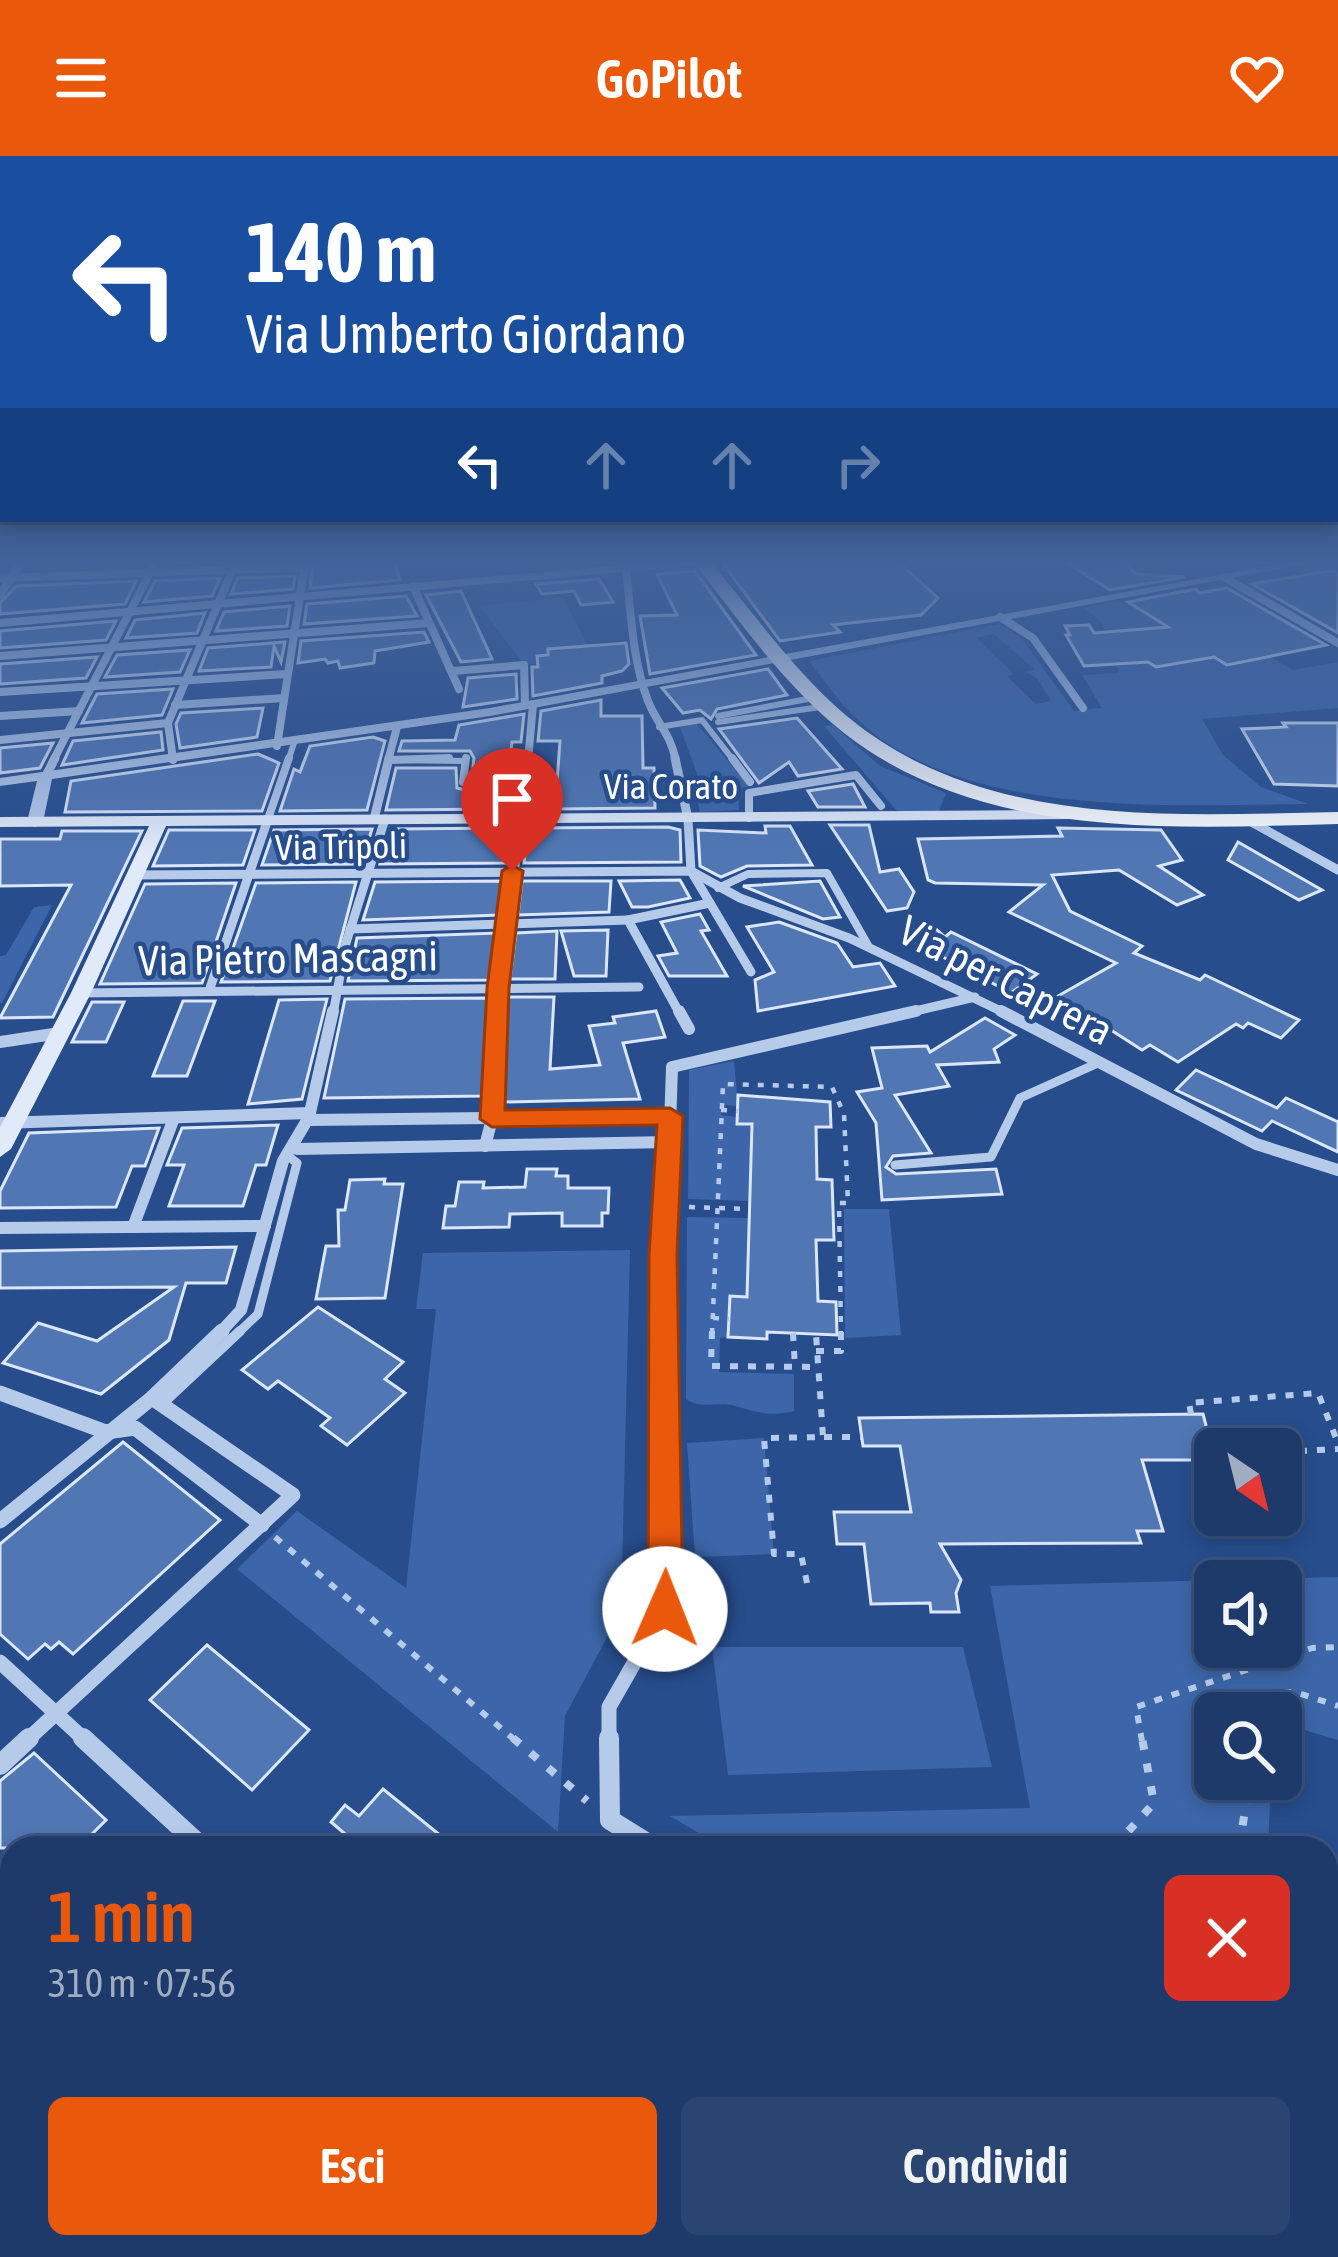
<!DOCTYPE html>
<html lang="it">
<head>
<meta charset="utf-8">
<style>
  body { margin:0; font-family:"Asap Condensed",sans-serif; background:#2a4572; color:#f1f3f6; height:100vh; display:flex; flex-direction:column; font-size:45px; white-space:nowrap }
  * { box-sizing:border-box; margin:0 }
  p { font-size:39px; color:#a0adc1 }
  .icon { flex:none; width:66px; height:66px; fill:none; stroke:currentColor; stroke-width:2; stroke-linecap:round; stroke-linejoin:round }
  .map { position:relative; flex:1; overflow:hidden }
  .sheet { position:absolute; left:0px; top:1680px; width:1338px; height:423px; display:flex; flex-direction:column; background:#1d3a6a; border-radius:36px 36px 0 0; box-shadow:0 6px 18px #0003,0 0 0 3px #3b547e }
  .sheet>* { flex:none }
  .top-card { position:absolute; left:0px; top:0px; width:1338px; height:366px; box-shadow:0 6px 18px #0003,0 0 0 3px #3b547e; background:#1a4fa0; color:#fff; overflow:hidden }
  .needle { width:78px; rotate:145deg }
  .tools { position:absolute; left:1194px; top:1272px; display:grid; gap:24px }
  .tools a { display:grid; place-items:center; width:108px; height:108px; border-radius:18px; background:#1d3a6a; box-shadow:0 6px 18px #0003,0 0 0 3px #3b547e; font-size:60px }
  .pin { position:absolute; display:grid; place-items:center; width:102px; height:102px; color:#fff; margin:-123px -51px; border-radius:50% 50% 50% 0; rotate:-45deg; box-shadow:0 0 12px #0007 }
  .pin .icon { rotate:45deg }
  .me { position:absolute; width:132px; margin:-66px; rotate:1deg; stroke-linejoin:round; filter:drop-shadow(0 0 9px #0008) }
  .turn { display:flex; align-items:center; gap:42px; height:252px; padding:0 48px; font-size:54px }
  .turn .icon { width:156px; height:156px; stroke-width:2.5 }
  .turn b { display:block; font-size:84px; line-height:102px }
  .lanes { display:flex; align-items:center; height:114px; padding:0 48px; background:#0003; justify-content:center; gap:60px; direction:ltr }
  .lanes .off { opacity:.35 }
  .round { display:grid; place-items:center; flex:none; width:126px; height:126px; border-radius:18px; background:#2a4572 }
  .headline { display:flex; align-items:center; justify-content:space-between; height:204px; padding:0 48px }
  h1 { font-size:72px; font-weight:600; line-height:90px; color:#ea580c }
  .cta { display:flex; gap:24px; margin-top:auto; padding:24px 48px }
  .cta a { flex:1; height:138px; border-radius:18px; background:#ea580c; color:#fff; font-size:48px; font-weight:600; line-height:138px; text-align:center }
  .cta a+a { background:#2a4572; color:#f1f3f6 }
  header { display:flex; justify-content:space-between; align-items:center; height:156px; padding:0 48px; background:#ea580c; color:#fff; font-size:54px; font-weight:600 }
  .map>svg:first-child { display:block }
</style>
</head>
<body>
<header><svg class="icon" aria-label="menu" viewBox="0 0 24 24"><path d="M4 6h16M4 12h16M4 18h16"/></svg>GoPilot<svg class="icon" aria-label="heart" viewBox="0 0 24 24"><path d="M12 20l-8-8c-3-5 5-10 8-4 3-6 11-1 8 4z"/></svg></header>
<div class="map">
<svg width="1338" height="2101" viewBox="0 0 1338 2101">
  <rect width="100%" height="100%" fill="#274d8d"/>
  <g fill="#3c66a9" fill-rule="evenodd">
    <path d="M1226,428l63,38 -50,10 6,11 48,27 45,-8v46l-136,11 21,36 38,32 47,17c-135,1 -347,16 -452,-86 -17,-16 -32,-38 -47,-57l191,-37 22,15 52,72 28,-3 -20,-33 37,-2 -18,-52 -17,-13zM994,478l40,35 -8,3 12,7 13,22 -15,3 -29,-28 7,-2 -38,-36z"/>
    <path d="M563,441l24,48 -39,4 -10,15 -14,1 -44,-59z"/>
    <path d="M697,568l52,62 -11,4 1,20 -39,2 -4,-17 8,-2 -24,-66z"/>
    <path d="M833,569l47,41 66,27 -7,18h-42l-73,-85z"/>
    <path d="M52,749l-50,98h-2v-47l6,-1 28,-48z"/>
    <path d="M734,905l4,45 -16,-1 -1,10 16,2 1,7h14l-2,77 -62,-2 1,-129z"/>
    <path d="M844,1053h45l12,126 -56,3z"/>
    <path d="M687,1061l62,1 -2,79h-17l-2,40 -8,1 -1,34 75,2v37c-24,6 -36,1 -59,-5 -18,-5 -33,4 -49,-7z"/>
    <path d="M630,1094l-9,361 -56,105 -7,116 -321,-263 60,-58 109,77 30,-279h-20l7,-56z"/>
    <path d="M764,1282l10,116 -79,3 -8,-114z"/>
    <path d="M1338,1421v163l-57,-17v-10h-66v66h56l-3,69h-544l-54,-32 360,-8 -40,-222zM1281,1425v66h-66v-66z"/>
    <path d="M712,1491h251l29,120 -264,8z"/>
  </g>
  <g fill="#5076b3" stroke="#dbe6f8" stroke-width="3">
    <path d="M313,405h81l6,19 -90,8z"/>
    <path d="M721,405h176l41,37 -17,17 -88,10 7,7 -60,9z"/>
    <path d="M1064,405h59l13,13 49,3 -75,13z"/>
    <path d="M695,415l61,84 -106,19 -10,-58 37,-1 -20,-41z"/>
    <path d="M1338,415v62l-86,-49 71,-12z"/>
    <path d="M295,420l-2,13 -62,5 7,-16z"/>
    <path d="M220,422l-8,18 -68,6 11,-21z"/>
    <path d="M599,423l14,23 -32,3 -7,-14 -32,3 -6,-10z"/>
    <path d="M136,425l-11,23 -125,10v-11l16,-17z"/>
    <path d="M1227,432l99,57 -99,20 -13,-8 -58,10 -8,-5 -64,4 -18,-31h4l-5,-9 24,-1 5,8 74,-6 -40,-25 68,-13 3,4z"/>
    <path d="M461,435l31,68 -31,3 -35,-67z"/>
    <path d="M406,440l11,20 -113,8 3,-20z"/>
    <path d="M290,450l-3,20 -71,5 8,-19z"/>
    <path d="M205,457l-8,20 -71,5 9,-18z"/>
    <path d="M116,465l-10,19 -106,8v-17z"/>
    <path d="M424,476l5,10 -54,9 -1,12 -34,5 -2,-7 -10,2 -3,-4 -27,4 3,-22z"/>
    <path d="M285,486l-4,20 -7,-16 -3,21 -72,4 9,-23z"/>
    <path d="M626,487l3,21 -7,7 -20,5v7l-69,13 -1,-29h6l-1,-11 11,-1v-6z"/>
    <path d="M190,494l-10,22 -75,5 12,-22z"/>
    <path d="M97,501l-11,21 -86,6v-20z"/>
    <path d="M768,513l19,26 -70,14 -6,10 -11,-9 -17,3 -21,-25z"/>
    <path d="M516,518l1,25 -54,8 5,-29z"/>
    <path d="M173,533l-11,26 -80,8 15,-29z"/>
    <path d="M601,544v16h41l1,52h11l1,40 -100,1 5,-68h-22l3,-30z"/>
    <path d="M263,552l-6,29 -77,11 -4,-24 5,-11z"/>
    <path d="M524,558l-3,28h-9l-8,67 -118,1 10,-42h60l1,20 8,2 6,-7 3,-25 -4,-7h-71l3,-10 53,-1 4,-15z"/>
    <path d="M797,562l45,51 -44,7 -9,-14 -30,21 -40,-54z"/>
    <path d="M1283,567h55v63l-64,-2 -32,-55 44,-2z"/>
    <path d="M161,576l2,18 -101,15 11,-24z"/>
    <path d="M373,581l12,4 -18,69 -87,1 14,-42 6,3 10,-26z"/>
    <path d="M53,587l-13,25 -40,5v-25z"/>
    <path d="M258,598l21,9 -17,48 -197,1 6,-31z"/>
    <path d="M853,628l12,23h-47l-10,-16z"/>
    <path d="M830,669h39l11,47 19,-3 15,23 -7,16 -20,3z"/>
    <path d="M765,670h25l22,39 -65,1 -26,11 -21,-11 -2,-36 68,3z"/>
    <path d="M668,671l12,3 1,32 -157,1 5,-35z"/>
    <path d="M510,672l-4,35 -126,1 11,-35z"/>
    <path d="M1058,672l103,2 21,30 -23,6 44,29 -26,10 -58,-35 -67,5 18,36 72,35 -8,7 66,27 5,-5 94,45 -18,18 -33,-15 -5,5 -7,-4 -58,38 -28,-17 -8,5 -84,-54 58,-33 -107,-51 34,-27 -108,-2 -7,-3 -10,-41 144,-3z"/>
    <path d="M372,673l-11,35 -99,1 12,-35z"/>
    <path d="M169,674h86l-12,35 -90,1z"/>
    <path d="M62,675h80l-89,186 -53,1 71,-133 -71,1v-47h60z"/>
    <path d="M1238,686l84,48 -23,10 -71,-40z"/>
    <path d="M680,724l10,18 -42,9h-16l-13,-26z"/>
    <path d="M504,725l-4,34 -137,5 12,-38z"/>
    <path d="M522,725h89l-2,31 -91,3z"/>
    <path d="M820,725l20,36 -17,2 -80,-33z"/>
    <path d="M356,726l-26,99 -109,1 35,-99z"/>
    <path d="M236,727l-34,100 -102,1 45,-100z"/>
    <path d="M700,758l9,16 -8,1 26,45h-58l-11,-20 19,-3 -16,-31z"/>
    <path d="M926,764l19,17 6,-5 86,42 -26,19 -108,-57z"/>
    <path d="M779,766l58,21 16,24 27,-4 15,23 -137,25 -3,-31 19,-8 -27,-45z"/>
    <path d="M608,774l-2,46h-32l-13,-45z"/>
    <path d="M557,775l-2,48h-45l6,-46z"/>
    <path d="M498,777l-6,47 -144,1 9,-43z"/>
    <path d="M508,841h46l-4,72 50,-4 -11,-39 26,-3 -2,-6 43,-6 9,26 -42,6 17,56 -137,3z"/>
    <path d="M490,842l-7,98 -159,2 21,-99z"/>
    <path d="M327,843l-25,100 -54,5 31,-104z"/>
    <path d="M183,845h32l-28,75h-34z"/>
    <path d="M92,846h32l-18,40h-34z"/>
    <path d="M985,862l30,17 -21,14 5,13 -62,3 12,21 -54,9 36,58 -38,3 -7,11 10,7 100,-5 6,25 -120,6 -6,-77 -19,-31 25,-4 -10,-40 55,-2 3,6z"/>
    <path d="M1196,914l81,38 9,-10 52,24v30l-66,-31 -10,10 -86,-41z"/>
    <path d="M738,939l92,7 1,25h-15l1,52 15,1 2,60h-18l2,61 18,1 1,33 -70,-3v7l-39,-2 2,-41 17,1 5,-173h-15z"/>
    <path d="M278,969l-12,40h-10l-13,41h-74l15,-41h-17l15,-37z"/>
    <path d="M159,972l-14,38h-13l-16,41 -116,1v-17l29,-58z"/>
    <path d="M527,1013h30l-1,7h12v12h41l-1,25h-6v13h-40v-13l-52,1 -1,13 -66,1 3,-22h9l4,-24h25l-1,6 42,-1z"/>
    <path d="M385,1023l-1,5h19l-18,114 -69,1 10,-53h13l-1,-36h7l5,-30z"/>
    <path d="M236,1091l-10,36h-40l-17,57 -68,54 -98,-31 35,-40 59,18 77,-54 -174,1v-37z"/>
    <path d="M318,1151l85,55 -18,17 20,14 -58,52 -26,-19 9,-8 -52,-37 -10,8 -26,-19z"/>
    <path d="M1203,1258l12,46h-73l21,71h-26l4,12 -201,1 21,36 -5,13 3,19h-28l-1,-9 -59,1 -7,-60h-27l-3,-32h77l-11,-66h-37l-4,-28z"/>
    <path d="M123,1286l97,78 -147,134 -14,-12 -8,7 -6,-5 -17,15 -28,-25v-90z"/>
    <path d="M207,1489l102,85 -57,60 -102,-90z"/>
    <path d="M34,1597l72,67 -28,28h-78v-67z"/>
    <path d="M383,1633l73,59h-125l13,-15 -13,-11 14,-17 14,11z"/>
  </g>
  <g fill="none" stroke-linecap="round" stroke-linejoin="round">
    <g stroke="#b6cbea" stroke-width="4.5" stroke-dasharray="6 9" stroke-linecap="butt">
      <path d="M721,954l17,1"/>
      <path d="M689,1051l60,2"/>
      <path d="M713,1162l16,1"/>
      <path d="M712,1178l11,-250 109,3 12,27 4,89h-9l2,131"/>
    </g>
    <g stroke="#b6cbea" stroke-width="6" stroke-dasharray="8 10" stroke-linecap="butt">
      <path d="M712,1175l-1,35 106,1"/>
      <path d="M793,1177l2,34"/>
      <path d="M816,1195h25v-20"/>
      <path d="M1191,1258l-2,-11 129,-10 20,50"/>
      <path d="M824,1281h37"/>
      <path d="M1281,1296l57,-3"/>
      <path d="M275,1381l241,204"/>
      <path d="M807,1427l-6,-29h-27l-10,-116 59,-1 -7,-103"/>
      <path d="M1259,1557l11,-20 25,-1 43,14"/>
      <path d="M1142,1585l-6,-34 176,-59 26,-1"/>
    </g>
    <g stroke="#b6cbea" stroke-width="8" stroke-dasharray="9 14" stroke-linecap="butt">
      <path d="M513,1582l74,63"/>
      <path d="M1113,1692l41,-45 -12,-65"/>
      <path d="M1239,1692l11,-69"/>
    </g>
    <g stroke="#b6cbea" stroke-width="6">
      <path d="M718,560l95,-18"/>
      <path d="M718,566l109,-16"/>
      <path d="M659,571l43,-7 32,41"/>
      <path d="M389,604l77,1"/>
      <path d="M288,605l6,-18"/>
    </g>
    <g stroke="#b6cbea" stroke-width="8">
      <path d="M732,602l18,24"/>
      <path d="M389,604l60,-2"/>
      <path d="M463,626l3,-24"/>
      <path d="M749,662v-25l107,-18 25,31"/>
      <path d="M268,663l21,-61"/>
      <path d="M718,732l30,-14 79,-1 42,74"/>
    </g>
    <g stroke="#b6cbea" stroke-width="9">
      <path d="M895,1009l96,-8 29,-59 78,-35"/>
      <path d="M237,1178l21,-20 39,-151 -9,-7"/>
    </g>
    <path stroke="#b6cbea" stroke-width="10" d="M161,1249l79,-74"/>
    <g stroke="#b6cbea" stroke-width="8">
      <path d="M626,412c5,44 6,91 22,133 10,25 22,31 28,60"/>
      <path d="M1224,421l114,66"/>
      <path d="M0,422l305,-11"/>
      <path d="M413,430l46,103"/>
      <path d="M0,439l22,-34"/>
      <path d="M1000,461l33,21 50,70"/>
      <path d="M0,500l428,-33"/>
      <path d="M453,515l71,-6 1,40"/>
      <path d="M0,536l287,-18"/>
      <path d="M175,549l109,-7"/>
      <path d="M0,560l79,-5"/>
      <path d="M0,584l168,-17"/>
      <path d="M277,590l28,-183"/>
      <path d="M173,604l-5,-37 68,-162"/>
      <path d="M53,605l103,-200"/>
      <path d="M388,605l9,-34"/>
      <path d="M528,605l5,-57"/>
    </g>
    <g stroke="#b6cbea" stroke-width="9">
      <path d="M675,602l13,61 3,52 49,27 109,40 158,76"/>
      <path d="M45,622l10,-20"/>
      <path d="M374,663l15,-61"/>
      <path d="M1246,663l92,51"/>
      <path d="M135,719l556,-4 60,101"/>
      <path d="M350,773l278,-9"/>
      <path d="M209,835l59,-172"/>
      <path d="M81,837l558,-6"/>
      <path d="M333,858l13,-71 39,-124"/>
      <path d="M497,858l31,-256"/>
      <path d="M680,858l-52,-94 82,-17"/>
      <path d="M903,858l72,-17"/>
    </g>
    <g stroke="#b6cbea" stroke-width="12">
      <path d="M679,855l10,18"/>
      <path d="M1001,855l255,133 82,26"/>
      <path d="M0,886l60,-9"/>
      <path d="M308,964l362,-4"/>
      <path d="M0,967l310,-10"/>
      <path d="M485,990l7,-27 5,-108"/>
      <path d="M297,993l373,-7"/>
      <path d="M133,1071l41,-109"/>
      <path d="M0,1072l265,-2"/>
      <path d="M219,1178l22,-24 42,-149 26,-44 24,-106"/>
      <path d="M663,1178l9,-267 244,-56"/>
    </g>
    <g stroke="#b6cbea" stroke-width="15">
      <path d="M0,1237l106,39 29,-4 127,97"/>
      <path d="M0,1365l152,-123 70,-67"/>
      <path d="M0,1506l86,79"/>
      <path d="M26,1585l267,-246 -141,-97"/>
      <path d="M609,1585v-34l56,-98 -2,-278"/>
    </g>
    <g stroke="#b6cbea" stroke-width="20">
      <path d="M83,1582l120,110"/>
      <path d="M609,1582l1,82 45,28"/>
      <path d="M0,1609l29,-27"/>
      <path d="M0,1852l12,15"/>
      <path d="M1326,1974l12,3"/>
      <path d="M0,2026l12,-13"/>
      <path d="M214,2091l9,10"/>
      <path d="M369,2101l7,-10"/>
    </g>
    <g fill="#b6cbea" fill-rule="evenodd">
      <path d="M669,405l39,1 -6,3 -702,62v-8z"/>
      <path d="M1295,405h26l-831,155 -438,63 -9,43 -8,5 -8,-5 10,-41 -37,5v-8l490,-70z"/>
    </g>
    <path fill="#e1eaf9" fill-rule="evenodd" d="M1066,654l9,5 -3,4 -906,7 -75,167 -80,156 -11,8v-30l71,-134 78,-167 -149,1v-10z"/>
    <path fill="#fafcff" fill-rule="evenodd" d="M693,405h17c47,56 90,119 148,164 136,104 319,90 480,87v12c-165,4 -356,17 -494,-91 -59,-47 -105,-112 -151,-172z"/>
  </g>
  <linearGradient id="sky" x2="0" y2="1"><stop stop-color="#152a4e"/><stop offset="0.58" stop-color="#41629a"/><stop offset="1" stop-color="#41629a" stop-opacity="0"/></linearGradient>
  <rect width="1338" height="700" fill="url(#sky)"/>
  <path fill="#ea580c" stroke="#983908" stroke-width="3" d="M512,709l11,6 -14,117 -4,122 165,-2 13,8 -6,139 6,354 -5,12 -13,4 -12,-4 -5,-12 1,-354 8,-130 -165,2 -12,-8 7,-131 15,-117z"/>
  <g text-anchor="middle" stroke-width="9" stroke-linejoin="round" paint-order="stroke">
    <g font-size="36" fill="#fff" stroke="#274d8d">
      <text x="671" y="643">Via Corato</text>
      <text transform="translate(341 690) rotate(-1)" y="13">Via Tripoli</text>
    </g>
    <g font-size="42" fill="#fff" stroke="#274d8d">
      <text transform="translate(288 802) rotate(-1)" y="15">Via Pietro Mascagni</text>
      <text transform="translate(1006 824) rotate(27)" y="15">Via per Caprera</text>
    </g>
  </g>
</svg>
<div class="tools">
<a><svg class="needle" viewBox="-14 -14 28 28"><path d="M0-13l5 13h-10z" fill="#e53935"/><path d="M0 13l5-13h-10z" fill="#a0adc1"/></svg></a>
<a><svg class="icon" aria-label="sound" viewBox="0 0 24 24"><path d="M4 9h4l5-4v14l-5-4H4zM17 9q2 3 0 6"/></svg></a>
<a><svg class="icon" aria-label="search" viewBox="0 0 24 24"><circle cx="10" cy="10" r="6"/><path d="M15 15l6 6"/></svg></a>
</div>
<div class="pin" style="left:512px;top:715px;background:#d93025"><svg class="icon" aria-label="arrive" viewBox="0 0 24 24"><path d="M6 21V4h12l-3 4 3 4H6"/></svg></div>
<svg class="me" style="left:665px;top:1453px" viewBox="-20 -20 40 40"><circle r="19" fill="#fff"/><path d="M0-13L10 11 0 6-10 11z" fill="#ea580c"/></svg>
<div class="top-card">
<div class="turn"><svg class="icon" aria-label="left" viewBox="0 0 24 24"><path d="M17 20v-9H6M10 6l-5 5 5 5"/></svg><div><b>140 m</b>Via Umberto Giordano</div></div>
<div class="lanes"><svg class="icon" aria-label="left" viewBox="0 0 24 24"><path d="M17 20v-9H6M10 6l-5 5 5 5"/></svg><svg class="icon off" aria-label="ahead" viewBox="0 0 24 24"><path d="M12 20V5M6 11l6-6 6 6"/></svg><svg class="icon off" aria-label="ahead" viewBox="0 0 24 24"><path d="M12 20V5M6 11l6-6 6 6"/></svg><svg class="icon off" aria-label="right" viewBox="0 0 24 24"><path d="M7 20v-9h11M14 6l5 5-5 5"/></svg></div>
</div>
<section class="sheet">
<div class="headline"><div><h1>1 min</h1><p>310 m · 07:56</p></div><a class="round" style="background:#d93025;color:#fff"><svg class="icon" aria-label="close" viewBox="0 0 24 24"><path d="M6 6l12 12M18 6L6 18"/></svg></a></div>
<div class="cta"><a>Esci</a><a>Condividi</a></div>
</section>
</div>
</body>
</html>
